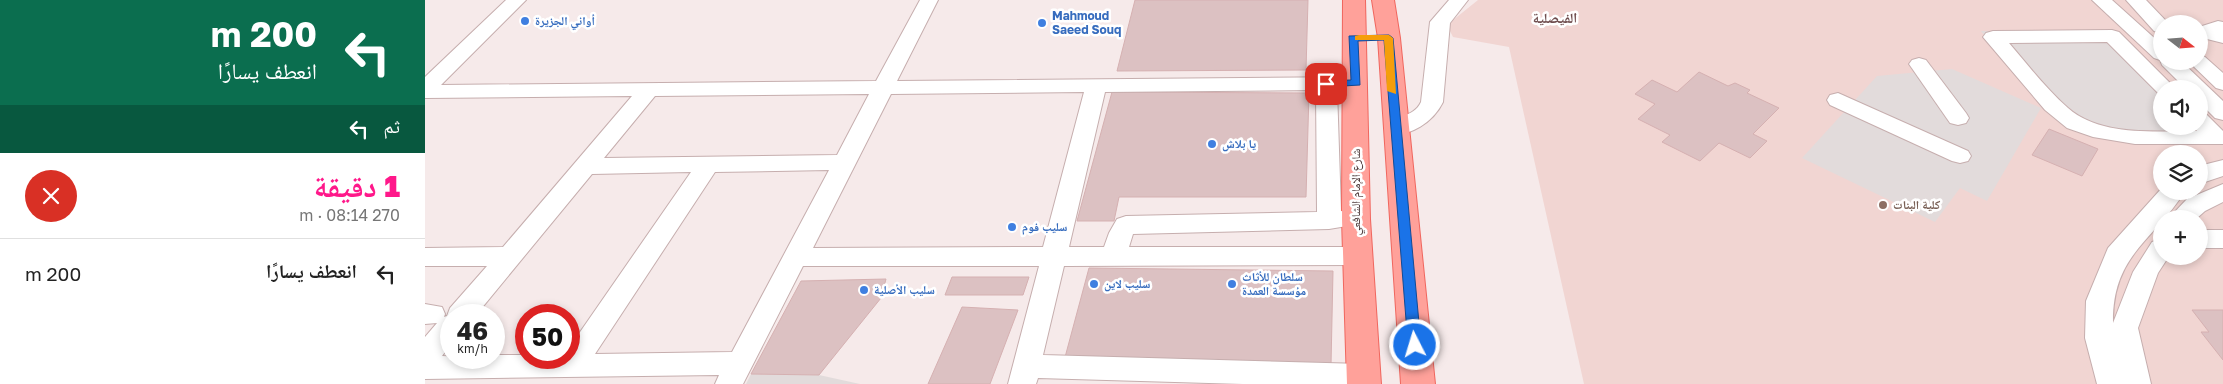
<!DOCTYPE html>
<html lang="ar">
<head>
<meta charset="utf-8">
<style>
  body { margin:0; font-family:"Golos Text","Noto Naskh Arabic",sans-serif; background:#f6f6f6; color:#222; direction:rtl; height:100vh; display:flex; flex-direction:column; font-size:19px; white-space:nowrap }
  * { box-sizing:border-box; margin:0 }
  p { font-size:16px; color:#767676 }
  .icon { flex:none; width:28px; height:28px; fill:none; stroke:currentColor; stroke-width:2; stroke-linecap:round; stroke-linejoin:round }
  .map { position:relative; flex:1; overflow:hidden; direction:ltr }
  .panel { display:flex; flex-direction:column; background:#fff; width:425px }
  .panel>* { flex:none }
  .guide { background:#0b6e4f; color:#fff; overflow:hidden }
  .needle { width:32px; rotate:107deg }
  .fabs { position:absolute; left:1728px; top:15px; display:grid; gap:10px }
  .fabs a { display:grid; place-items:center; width:55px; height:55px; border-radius:50%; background:#fff; box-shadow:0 2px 8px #0003; font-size:25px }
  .speed { position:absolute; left:15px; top:304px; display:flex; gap:10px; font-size:25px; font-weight:700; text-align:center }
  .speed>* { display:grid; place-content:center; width:65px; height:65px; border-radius:50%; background:#fff; box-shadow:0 2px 8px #0003; line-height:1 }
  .speed small { font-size:12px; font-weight:400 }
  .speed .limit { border:8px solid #d22; background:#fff; color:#111 }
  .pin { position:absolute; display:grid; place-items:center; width:42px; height:42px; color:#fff; margin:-21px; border-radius:10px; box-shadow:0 2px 8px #0006 }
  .me { position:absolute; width:55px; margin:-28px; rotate:355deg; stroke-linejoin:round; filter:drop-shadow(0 0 4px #0008) }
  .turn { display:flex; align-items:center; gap:18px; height:105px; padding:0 25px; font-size:22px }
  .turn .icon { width:65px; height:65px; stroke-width:2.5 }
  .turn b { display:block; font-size:35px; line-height:42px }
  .then { display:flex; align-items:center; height:48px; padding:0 25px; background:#0003; gap:10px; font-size:19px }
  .round { display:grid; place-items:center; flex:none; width:52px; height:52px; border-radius:26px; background:#f6f6f6 }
  .headline { display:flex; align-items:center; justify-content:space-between; height:85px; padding:0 25px }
  h1 { font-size:30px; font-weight:800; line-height:38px; color:#ff188a }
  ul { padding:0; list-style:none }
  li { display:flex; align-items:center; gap:15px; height:70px; padding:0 25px; border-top:1px solid #e0e0e0 }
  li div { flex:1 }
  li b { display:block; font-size:19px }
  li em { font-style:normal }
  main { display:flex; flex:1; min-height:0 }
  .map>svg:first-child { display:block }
</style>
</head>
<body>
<main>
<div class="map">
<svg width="1798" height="384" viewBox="0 0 1798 384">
  <rect width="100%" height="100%" fill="#f6eaea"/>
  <path fill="#f1d5d2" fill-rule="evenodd" d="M1053,0h745v384h-639l-75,-337 -56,-10 -6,-12zM1736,24h38v37h-38zM1736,89h38v37h-38zM1736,154h38v37h-38zM1736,219h38v37h-38z"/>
  <g fill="#e2dbdb">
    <path d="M1556,31l136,2 44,56v37h38v-9l21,22 -122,-2 -60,-36z"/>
    <path d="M1527,69l89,39 -54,93 -27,-13 -25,34 -133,-64 75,-82z"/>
    <path d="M326,374l68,1 41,9h-114z"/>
  </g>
  <g fill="#dcc1c2" stroke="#d5b0b1">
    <path d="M710,0h173l-2,70 -189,1z"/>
    <path d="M1274,72l29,14 7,-3 15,7 -3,3 32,15 -26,26 14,7 -17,17 -31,-15 -19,18 -38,-19 8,-7 -32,-16 17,-15 -20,-10 17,-14 25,12z"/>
    <path d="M687,92l197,1 -3,104h-187l-5,24h-37z"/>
    <path d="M1624,129l49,20 -16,27 -50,-21z"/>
    <path d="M664,268l244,3 -2,94 -267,-4z"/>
    <path d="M527,277h77l-6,18h-78z"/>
    <path d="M461,279l-5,19 -62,77 -68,-1 50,-93z"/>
    <path d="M537,307l56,3 -28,74h-62z"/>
    <path d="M1767,310h31v50l-22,-28h8z"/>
  </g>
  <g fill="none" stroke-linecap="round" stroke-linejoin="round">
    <defs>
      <g id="minor">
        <path d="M81,0h20l-85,85 435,-4 44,-81h18l-41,81 459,-4 7,2 3,4 -3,4 -26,2 4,122 12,2 3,6 -3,6 -24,4 -196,5 -4,13h229l9,2 4,7 -4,7 -9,2 -294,1 -21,89 320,9 10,4 4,8 -4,8h-130l-205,-6 -2,6h-28l31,-118h-236l-60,118h-28l4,-9 -294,4v-42l12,-14 -12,1v-20l17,3 3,7 -1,3 3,-1 3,-8 37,-42h-62v-18l78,-1 129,-151 -207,2v-21zM891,90l1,122 -191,4 -9,3 -8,14 -5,14h-35l36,-155zM659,92l-41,155 -230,1 78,-154zM444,94l-32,61 -233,3 51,-62zM404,170l-97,182 -137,2 120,-182zM266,172l-122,176v10h-43v-3h-32v3l-52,-2 9,-12v-29h25l116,-141z"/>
        <path d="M1024,0h19l-18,23 -7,79c-9,19 -34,37 -56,31l-3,-5c9,-13 30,-10 37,-26l9,-80z"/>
        <path d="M1667,0h20l49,44v17h20l42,40v19l-8,-2 -16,-16v-13h-13l-24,-24 -2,-5 -6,-2z"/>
        <path d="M1701,0h20l23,24h-8v9l-7,-2z"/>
        <path d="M1793,21l5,1v21l-24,-6v-10z"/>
        <path d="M1687,30l7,2 57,57h-15v5h-2l-52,-52 -98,1c19,22 37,46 59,65 33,29 89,23 129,23l-4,-5h6v-13l8,2 16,16v13h-88l-42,-7 -26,-9 -22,-18 -62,-73 3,-4 7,-2z"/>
        <path d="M1774,55l6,2 18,16v17l-7,-2 -28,-27h11z"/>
        <path d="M1494,58l7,2 40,53 3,5 -3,5 -8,2 -8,-2 -41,-59 3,-4z"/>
        <path d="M1413,93l130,58 3,5 -3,5 -8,2 -8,-2 -122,-56 -3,-5 3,-5z"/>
        <path d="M1798,160v16l-24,8v-18z"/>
        <path d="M1798,184v18l-18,9 -9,8h-28l19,-20z"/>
        <path d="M1736,189v2h24c-30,49 -73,63 -72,132l20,-51 19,-30 9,-3v17h8l-11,17 -20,55 13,56h-54l-12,-46 1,-37 22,-53z"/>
        <rect x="1774" y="230" width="24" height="18"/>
      </g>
      <g id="major">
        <path d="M918,0h22l5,219 11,165h-34l-5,-165z"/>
        <path d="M947,0h22l6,38 35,346h-34l-23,-346z"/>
      </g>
    </defs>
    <use href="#minor" stroke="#c6aeae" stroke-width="2"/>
    <use href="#major" stroke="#f0665e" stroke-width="2"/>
    <use href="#minor" fill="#fff" fill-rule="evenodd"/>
    <use href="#major" fill="#ffa19a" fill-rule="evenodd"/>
  </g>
  <path fill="#1a73e8" stroke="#114b97" d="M964,35l4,3 28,307 -6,5 -7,-5 -24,-305 -26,1 2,44 -34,2 -5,-3 5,-3 25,-1 -2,-44z"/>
  <path fill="#f59e0b" d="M934,35h30l4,3 3,56 -9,-3 -3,-51h-29v-4z"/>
  <g fill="#3f7fe0" stroke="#fff" stroke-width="2">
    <circle cx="100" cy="21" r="5"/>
    <circle cx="617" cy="23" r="5"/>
    <circle cx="787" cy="144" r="5"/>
    <circle cx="587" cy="227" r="5"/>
    <circle cx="669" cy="284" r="5"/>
    <circle cx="807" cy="284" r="5"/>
    <circle cx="439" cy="290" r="5"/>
  </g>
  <circle fill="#8d6e63" stroke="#fff" stroke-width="2" cx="1458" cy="205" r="5"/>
  <g text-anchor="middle" stroke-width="5" stroke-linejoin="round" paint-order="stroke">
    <g font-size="12" font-weight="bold" fill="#366cbe" stroke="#fff" text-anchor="start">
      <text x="627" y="20">Mahmoud<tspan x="627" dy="14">Saeed Souq</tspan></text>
      <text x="110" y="25">أواني الجزيرة</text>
      <text x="797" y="148">يا بلاش</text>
      <text x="597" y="231">سليب فوم</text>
      <text x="817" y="281">سلطان للأثاث<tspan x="817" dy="14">مؤسسة العمدة</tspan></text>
      <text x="679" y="288">سليب لاين</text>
      <text x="449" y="294">سليب الأصلية</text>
    </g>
    <g font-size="12" fill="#4b3737" stroke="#fff">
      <text transform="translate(931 192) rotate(-90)" y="4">شارع الإمام الشافعي</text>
    </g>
    <g font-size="12" font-weight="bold" fill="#785e54" stroke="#fff" text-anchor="start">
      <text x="1468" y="209">كلية البنات</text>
    </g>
    <g font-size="14" font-weight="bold" fill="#6f4d4e" stroke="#fff">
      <text x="1130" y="23">الفيصلية</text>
    </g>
  </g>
</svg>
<div class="fabs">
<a><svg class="needle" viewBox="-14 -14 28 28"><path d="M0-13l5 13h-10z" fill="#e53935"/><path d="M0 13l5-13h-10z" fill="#767676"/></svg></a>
<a><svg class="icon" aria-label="sound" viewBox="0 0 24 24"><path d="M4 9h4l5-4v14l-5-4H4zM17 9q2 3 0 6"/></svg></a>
<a><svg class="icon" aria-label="layers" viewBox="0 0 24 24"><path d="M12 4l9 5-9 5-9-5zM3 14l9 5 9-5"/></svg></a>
<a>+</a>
</div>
<div class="speed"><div>46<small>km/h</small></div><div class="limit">50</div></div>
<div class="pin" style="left:901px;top:84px;background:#d93025"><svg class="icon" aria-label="arrive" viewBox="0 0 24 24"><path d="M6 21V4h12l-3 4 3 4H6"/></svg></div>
<svg class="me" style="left:990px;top:345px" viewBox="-20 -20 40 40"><circle r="17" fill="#1a73e8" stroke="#fff" stroke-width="3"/><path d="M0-11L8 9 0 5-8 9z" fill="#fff"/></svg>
</div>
<section class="panel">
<div class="guide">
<div class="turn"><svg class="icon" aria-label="left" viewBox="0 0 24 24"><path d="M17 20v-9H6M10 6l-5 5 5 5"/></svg><div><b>200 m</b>انعطف يسارًا</div></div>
<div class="then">ثم<svg class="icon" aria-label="left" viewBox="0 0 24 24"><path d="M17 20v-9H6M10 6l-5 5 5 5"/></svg></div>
</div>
<div class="headline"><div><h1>1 دقيقة</h1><p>270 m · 08:14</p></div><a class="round" style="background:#d93025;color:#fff"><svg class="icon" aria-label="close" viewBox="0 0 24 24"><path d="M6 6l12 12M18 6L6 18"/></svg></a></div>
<ul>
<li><svg class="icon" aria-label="left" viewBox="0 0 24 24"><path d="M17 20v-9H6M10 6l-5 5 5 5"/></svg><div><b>انعطف يسارًا</b></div><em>200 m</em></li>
</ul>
</section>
</main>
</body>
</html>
